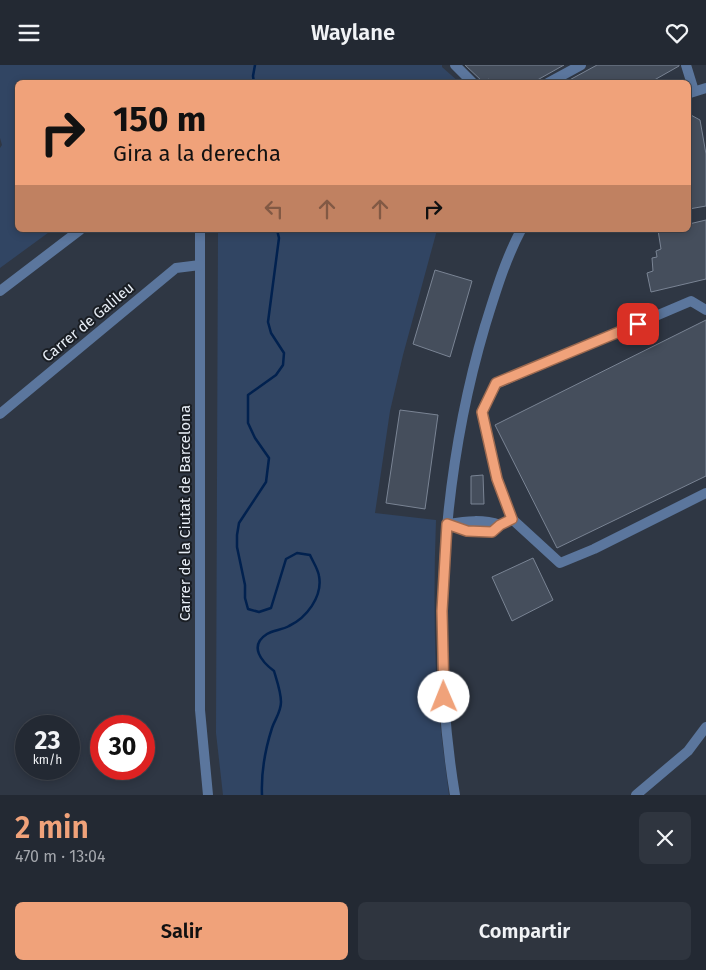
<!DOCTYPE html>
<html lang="es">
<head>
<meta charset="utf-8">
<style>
  body { margin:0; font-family:"Fira Sans",sans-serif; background:#2f353f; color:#f1f3f6; height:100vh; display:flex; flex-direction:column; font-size:19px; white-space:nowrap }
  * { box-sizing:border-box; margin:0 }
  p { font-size:16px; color:#a3a6ac }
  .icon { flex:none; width:28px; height:28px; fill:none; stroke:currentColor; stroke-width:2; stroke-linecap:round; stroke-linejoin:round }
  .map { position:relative; height:730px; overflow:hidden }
  .sheet { display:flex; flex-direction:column; background:#232933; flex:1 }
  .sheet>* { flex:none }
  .banner { position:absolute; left:15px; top:15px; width:676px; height:152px; border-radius:8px; box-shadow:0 2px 8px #0003,0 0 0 1px #40454e; background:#f0a27a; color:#111; overflow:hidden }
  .speed { position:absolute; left:15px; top:650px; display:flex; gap:10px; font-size:25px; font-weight:700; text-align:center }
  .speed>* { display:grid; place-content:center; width:65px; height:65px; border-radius:50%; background:#232933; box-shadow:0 2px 8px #0003,0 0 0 1px #40454e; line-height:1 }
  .speed small { font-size:12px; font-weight:400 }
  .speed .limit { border:8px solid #d22; background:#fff; color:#111 }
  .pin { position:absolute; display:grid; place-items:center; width:42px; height:42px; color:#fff; margin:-21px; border-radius:10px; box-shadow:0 2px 8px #0006 }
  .me { position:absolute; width:55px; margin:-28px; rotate:359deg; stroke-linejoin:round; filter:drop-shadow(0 0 4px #0008) }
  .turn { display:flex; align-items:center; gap:18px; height:105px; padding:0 15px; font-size:22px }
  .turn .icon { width:65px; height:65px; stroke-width:2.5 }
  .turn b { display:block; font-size:35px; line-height:42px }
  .lanes { display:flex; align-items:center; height:48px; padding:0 15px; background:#0003; justify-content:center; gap:25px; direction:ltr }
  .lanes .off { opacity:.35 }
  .round { display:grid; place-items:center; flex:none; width:52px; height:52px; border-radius:8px; background:#2f353f }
  .overview { display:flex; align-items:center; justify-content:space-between; height:85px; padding:0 15px }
  h1 { font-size:30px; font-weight:600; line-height:38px; color:#f0a27a }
  .primary-button { display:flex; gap:10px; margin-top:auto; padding:10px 15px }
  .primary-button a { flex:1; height:58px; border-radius:8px; background:#f0a27a; color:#111; font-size:20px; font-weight:600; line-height:58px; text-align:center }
  .primary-button a+a { background:#2f353f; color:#f1f3f6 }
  header { display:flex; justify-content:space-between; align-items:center; height:65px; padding:0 15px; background:#232933; font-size:22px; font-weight:600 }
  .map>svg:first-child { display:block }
</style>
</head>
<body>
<header><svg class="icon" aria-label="menu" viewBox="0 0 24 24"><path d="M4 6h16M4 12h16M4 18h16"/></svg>Waylane<svg class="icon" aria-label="heart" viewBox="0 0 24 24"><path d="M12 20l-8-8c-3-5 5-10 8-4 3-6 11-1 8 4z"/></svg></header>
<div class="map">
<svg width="706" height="730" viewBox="0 0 706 730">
  <rect width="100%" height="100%" fill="#2f3744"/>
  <g fill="#314563">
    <path d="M0,0h442v2l17,15 -441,1v147h34l-52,38v-120l2,-3 -2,-7z"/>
    <path d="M218,165h219l-34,125 -13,56 -15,102 61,7c-2,51 -2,102 0,153 2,41 8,82 13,122h-226l-7,-62z"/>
  </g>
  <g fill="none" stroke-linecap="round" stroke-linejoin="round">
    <g stroke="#01214f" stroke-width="2.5">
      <path d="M254,18l-1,-7 2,-11"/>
      <path d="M262,730c-1,-23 3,-45 10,-67 3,-9 9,-16 9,-26 0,-10 -4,-21 -7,-31 -12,-9 -26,-25 -7,-37 6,-4 15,-4 22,-8 17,-8 34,-29 30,-50 -1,-7 -6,-14 -9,-21l-13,-2 -11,6 -15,49 -12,4 -11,-3 -3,-11v-13l-8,-38v-12l2,-12 27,-41 3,-24 -14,-20 -7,-15v-28l28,-20 7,-10 1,-12 -13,-20 -3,-11 11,-84 -2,-8"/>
    </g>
  </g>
  <g fill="#454e5c" stroke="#7a8494">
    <path d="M465,0h99l-32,18h-41l-2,-4 -6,3z"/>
    <path d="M597,0h82v1l-30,17h-85z"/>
    <path d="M689,49l11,6 6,34v52l-17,3z"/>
    <path d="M706,155v59l-55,13 -4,-19 6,-2 -1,-13 5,-1 -1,-6 5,-2 -3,-19h31v-6z"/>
    <path d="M435,205l37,11 -22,76 -37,-13z"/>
    <path d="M706,255v156l-149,72 -62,-123z"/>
    <path d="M400,345l38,5 -13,94 -39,-6z"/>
    <path d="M483,410l1,29h-13v-28z"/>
    <path d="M533,493l20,42 -41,21 -20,-44z"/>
  </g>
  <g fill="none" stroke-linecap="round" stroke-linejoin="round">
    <g stroke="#5b769d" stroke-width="10">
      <path d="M455,0l18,18"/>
      <path d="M686,0l8,26"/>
      <path d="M548,18l33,-18"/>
      <path d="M690,28l16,-5"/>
      <path d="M200,165v480l8,85"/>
      <path d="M0,226l80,-61"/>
      <path d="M706,245l-15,-9 -195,83 -14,28 15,66 15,41 48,44 34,-14 112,-56"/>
      <path d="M0,349l176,-146 24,-3"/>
      <path d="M447,459l20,7 25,1 8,-7 12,-6"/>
      <path d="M448,459c18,-3 35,-5 52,1"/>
      <path d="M455,730c-25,-150 -13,-324 30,-469 10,-32 20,-66 36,-96"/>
      <path d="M636,730l52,-44 18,-24"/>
    </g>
  </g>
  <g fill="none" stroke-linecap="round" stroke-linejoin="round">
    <defs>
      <path id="route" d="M444,632l-2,-86 5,-87 20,7 25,1 8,-7 12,-6 -15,-40 -15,-67 14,-29 142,-59"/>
    </defs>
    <use href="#route" stroke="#9c694f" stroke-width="12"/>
    <use href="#route" stroke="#f0a27a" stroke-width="9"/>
  </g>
  <g text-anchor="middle" stroke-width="4" stroke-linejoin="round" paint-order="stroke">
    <g font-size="15" fill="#e8eef6" stroke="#1a1e24">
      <text transform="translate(88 257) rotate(-40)" y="5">Carrer de Galileu</text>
      <text transform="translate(185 448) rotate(-90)" y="5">Carrer de la Ciutat de Barcelona</text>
    </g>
  </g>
</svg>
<div class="speed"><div>23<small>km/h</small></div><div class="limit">30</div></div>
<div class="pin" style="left:638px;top:259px;background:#d93025"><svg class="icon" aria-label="arrive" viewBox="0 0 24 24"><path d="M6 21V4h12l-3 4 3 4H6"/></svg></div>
<svg class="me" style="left:444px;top:632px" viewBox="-20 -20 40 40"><circle r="19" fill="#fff"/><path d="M0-13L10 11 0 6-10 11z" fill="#f0a27a"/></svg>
<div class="banner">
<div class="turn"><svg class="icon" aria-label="right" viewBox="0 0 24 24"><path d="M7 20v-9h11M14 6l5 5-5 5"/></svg><div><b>150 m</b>Gira a la derecha</div></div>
<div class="lanes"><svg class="icon off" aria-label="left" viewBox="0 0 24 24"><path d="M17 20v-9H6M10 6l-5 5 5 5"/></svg><svg class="icon off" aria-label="ahead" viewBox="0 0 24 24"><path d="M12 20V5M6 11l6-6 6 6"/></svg><svg class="icon off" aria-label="ahead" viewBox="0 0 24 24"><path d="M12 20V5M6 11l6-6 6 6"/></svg><svg class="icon" aria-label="right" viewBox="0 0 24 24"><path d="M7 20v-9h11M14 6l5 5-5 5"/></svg></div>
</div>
</div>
<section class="sheet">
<div class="overview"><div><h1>2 min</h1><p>470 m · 13:04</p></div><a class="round"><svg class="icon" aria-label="close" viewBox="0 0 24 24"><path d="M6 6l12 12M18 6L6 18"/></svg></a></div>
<div class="primary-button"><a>Salir</a><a>Compartir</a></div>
</section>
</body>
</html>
